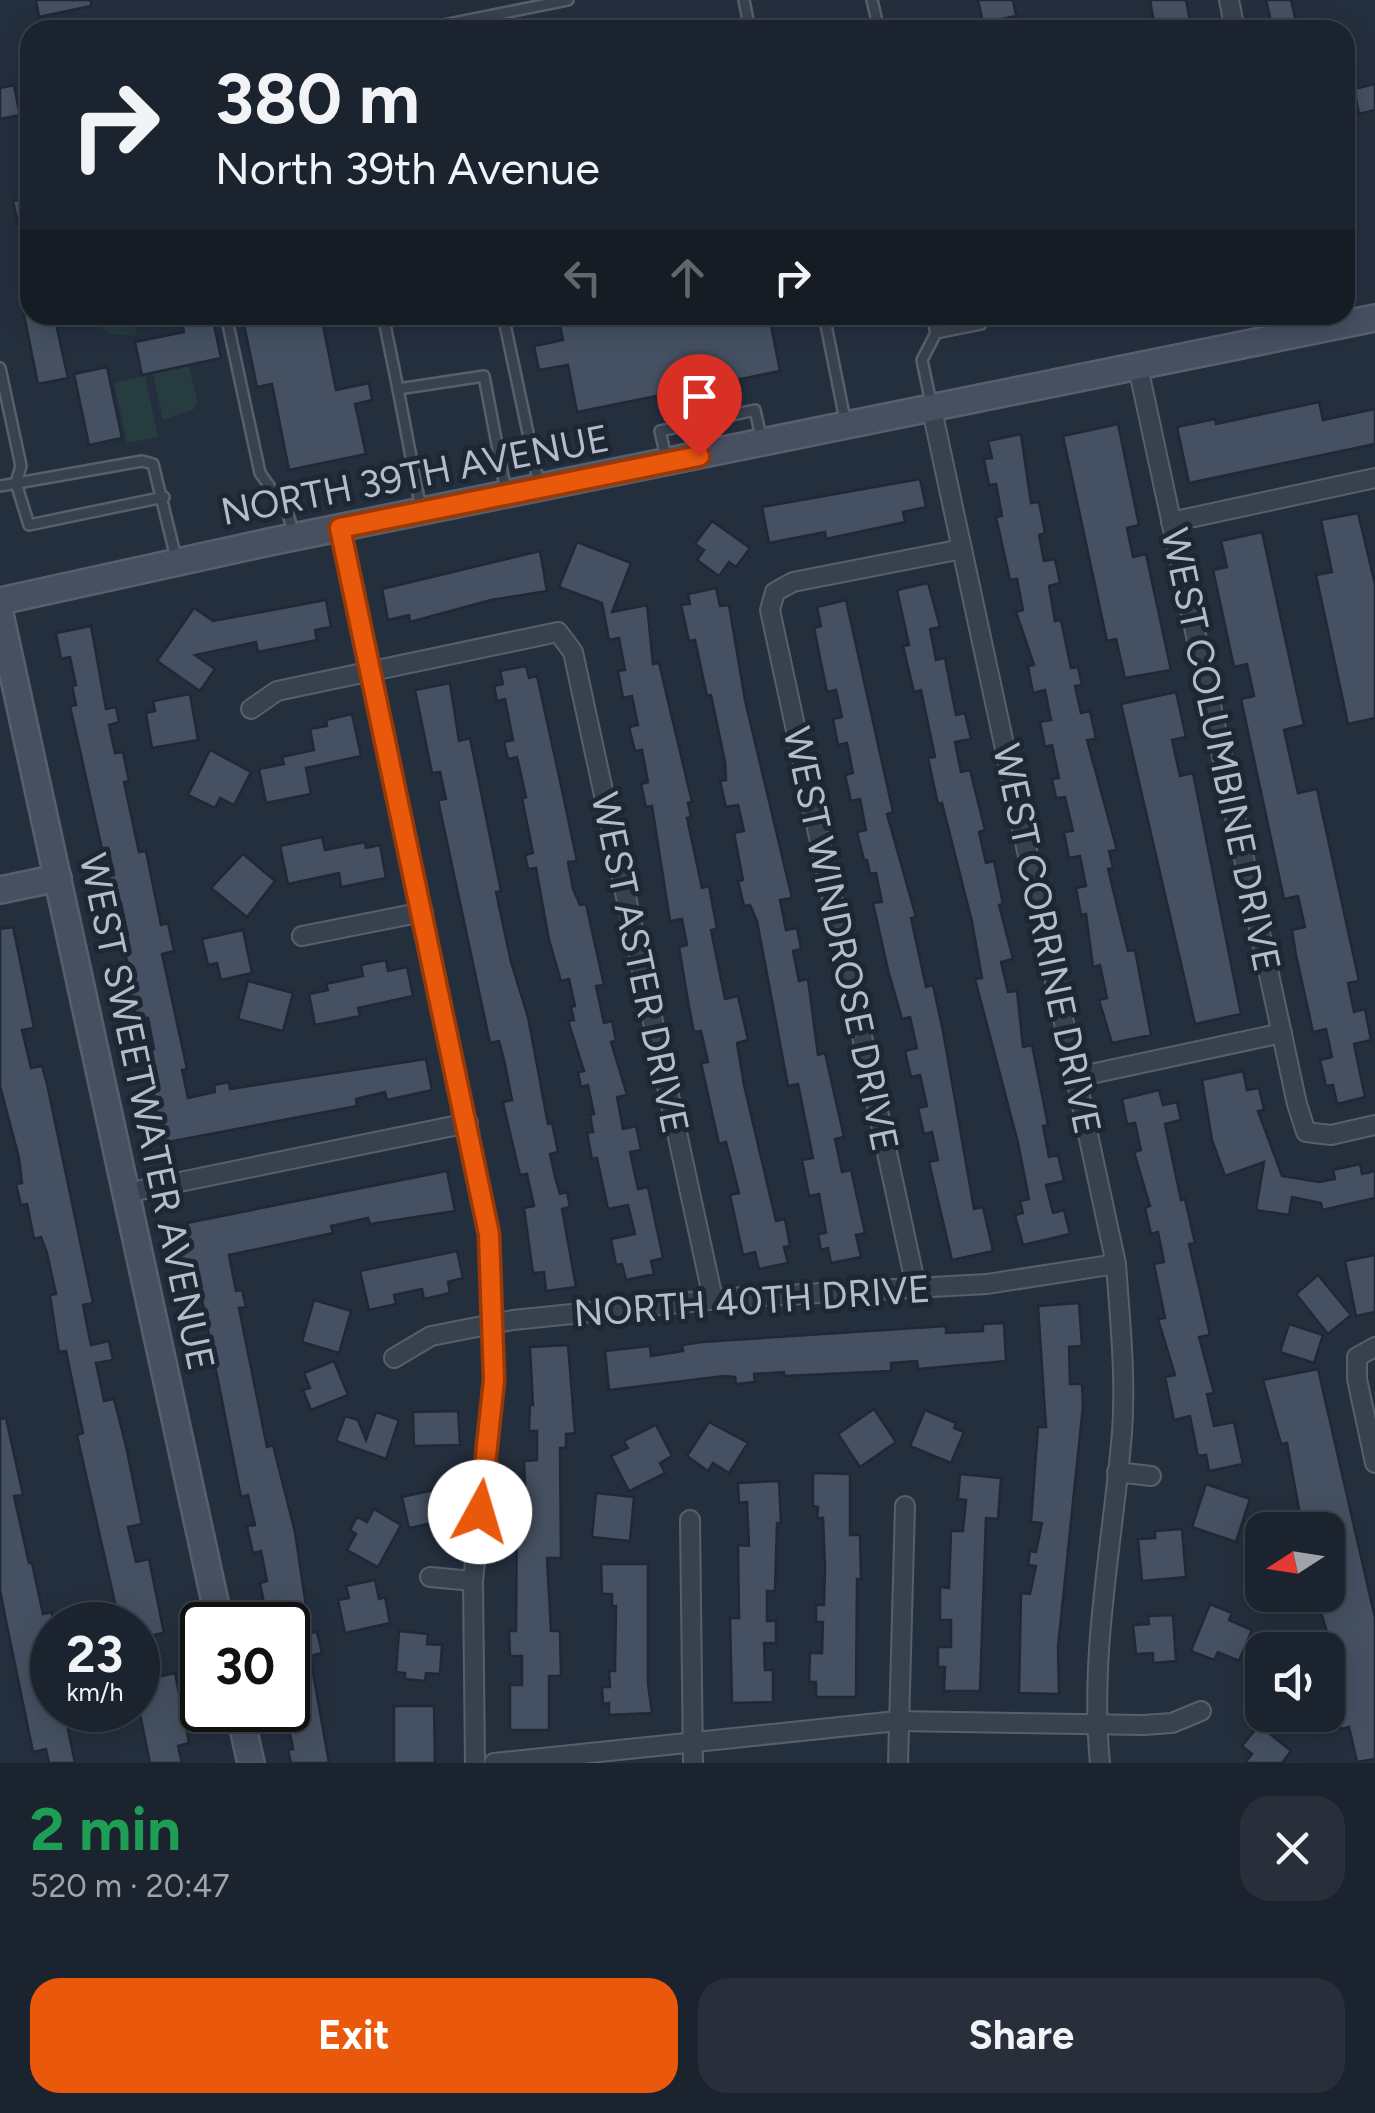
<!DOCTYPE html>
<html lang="en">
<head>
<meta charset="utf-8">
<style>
  body { margin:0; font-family:Figtree,sans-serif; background:#282f3a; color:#f1f3f6; height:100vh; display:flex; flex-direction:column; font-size:38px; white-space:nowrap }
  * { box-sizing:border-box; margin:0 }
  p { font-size:32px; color:#a0a4aa }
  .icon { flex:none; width:55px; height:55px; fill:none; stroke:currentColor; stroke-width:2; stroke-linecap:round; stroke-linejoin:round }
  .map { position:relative; height:1763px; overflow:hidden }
  .sheet { display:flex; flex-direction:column; background:#1b232e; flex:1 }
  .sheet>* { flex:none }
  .hud { position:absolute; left:20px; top:20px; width:1335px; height:305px; border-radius:30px; box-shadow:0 5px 25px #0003,0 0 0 2px #39404a; background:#1b232e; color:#f1f3f6; overflow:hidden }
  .needle { width:65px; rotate:258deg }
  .controls { position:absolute; left:1245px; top:1512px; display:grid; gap:20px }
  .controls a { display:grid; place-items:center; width:100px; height:100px; border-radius:20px; background:#1b232e; box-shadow:0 5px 25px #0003,0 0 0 2px #39404a; font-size:50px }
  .speed { position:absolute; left:30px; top:1602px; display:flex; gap:20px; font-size:50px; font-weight:700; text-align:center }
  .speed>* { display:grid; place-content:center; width:130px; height:130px; border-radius:50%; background:#1b232e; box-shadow:0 5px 25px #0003,0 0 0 2px #39404a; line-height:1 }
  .speed small { font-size:25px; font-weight:400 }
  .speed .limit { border:5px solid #111; border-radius:15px; background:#fff; color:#111 }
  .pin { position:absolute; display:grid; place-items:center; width:85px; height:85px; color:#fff; margin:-102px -42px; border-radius:50% 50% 50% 0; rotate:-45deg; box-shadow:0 0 10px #0007 }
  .pin .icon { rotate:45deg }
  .me { position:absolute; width:110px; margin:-55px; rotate:6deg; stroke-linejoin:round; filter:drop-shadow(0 0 8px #0008) }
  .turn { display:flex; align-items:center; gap:35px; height:210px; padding:0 30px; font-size:45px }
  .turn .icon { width:130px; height:130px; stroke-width:2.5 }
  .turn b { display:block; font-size:70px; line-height:85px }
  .lanes { display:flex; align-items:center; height:95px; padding:0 30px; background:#0003; justify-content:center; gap:50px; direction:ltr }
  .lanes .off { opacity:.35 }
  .round { display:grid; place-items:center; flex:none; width:105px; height:105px; border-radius:30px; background:#282f3a }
  .overview { display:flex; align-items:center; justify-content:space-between; height:170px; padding:0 30px }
  h1 { font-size:60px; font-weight:700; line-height:75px; color:#1e9e55 }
  .button { display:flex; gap:20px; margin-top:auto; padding:20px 30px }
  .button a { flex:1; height:115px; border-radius:30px; background:#ea580c; color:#fff; font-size:40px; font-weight:700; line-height:115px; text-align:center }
  .button a+a { background:#282f3a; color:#f1f3f6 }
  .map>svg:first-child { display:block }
</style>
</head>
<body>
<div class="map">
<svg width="1375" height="1763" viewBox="0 0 1375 1763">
  <rect width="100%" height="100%" fill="#242f3e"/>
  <g fill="#263c3f">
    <path d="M91,315h41l5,21 -29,-2z"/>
    <path d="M189,366l8,35 -3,8 -31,11 -10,-46z"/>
    <path d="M145,376l13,61 -31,6 -13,-60z"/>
  </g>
  <g fill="#455162" stroke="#1f2835" stroke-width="2.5">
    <path d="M36,0h55v6l-52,11z"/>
    <path d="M978,0h35l3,16 -33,7z"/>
    <path d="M1150,0h36l6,30h-24l-2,-10 -12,3z"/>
    <path d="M1266,0h25l7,30h-25z"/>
    <path d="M1375,84v26l-16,4 -5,-25z"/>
    <path d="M14,85l6,30 -20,4v-31z"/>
    <path d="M30,198v23l-12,3 -5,-23z"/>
    <path d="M24,315h30l14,63 -30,6z"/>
    <path d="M181,315h31l9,43 -79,17 -7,-33 49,-10z"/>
    <path d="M242,315h79l15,75 33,-7 3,17 -17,4 11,50 -77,16 -17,-86 -15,3z"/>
    <path d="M558,315h137l2,8 38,-8h34l11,56 -203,41 -9,-47 -29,5 -5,-24 29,-6z"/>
    <path d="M107,367l15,71 -33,7 -15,-71z"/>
    <path d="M1319,402l4,18 52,-11v35l-186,39 -12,-56 38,-8 1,5z"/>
    <path d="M1118,424l21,101 -12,3 6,29 13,-3 25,116 -46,8 -9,-39 -9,2 -44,-205z"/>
    <path d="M1021,434l10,69 8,-1 6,31 -6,2 5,26 11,-2 5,24 -11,3 6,35 6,-1 10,48 7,-1 4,18 -7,1 6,27 9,-2 6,28 -9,1 30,110 -8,1 4,17 -5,1 20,82 7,-1 16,85 -39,8 -13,-43 8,-2 -7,-33 -7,2 -7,-53 -5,1 -5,-27 10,-2 -6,-30 -11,2 -5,-26 9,-1 -8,-34 -9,1 -4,-19 7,-1 -7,-33 -7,2 -5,-25 11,-2 -6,-30 -12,3 -5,-27 6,-1 -18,-53 7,-2 -6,-31 -7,1 -14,-63 6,-1 -6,-32 -7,1 -5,-26 8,-1 -4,-17z"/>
    <path d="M920,479l6,28 -23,5 2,10 -79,17 -1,-7 -56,11 -7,-36z"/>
    <path d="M1358,513l17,71v134l-27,6 -32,-149 16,-3 -11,-52z"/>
    <path d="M712,521l38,27 -14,19 -7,-5 -10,14 -22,-16 7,-10 -9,-6z"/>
    <path d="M1262,532l42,193 -20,5 14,63 19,-4 42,192 -11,2 6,29 11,-3 6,31 -17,4 11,53 -28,7 -4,-19 -7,1 -6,-26 12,-3 -6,-28 -13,3 -17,-77 -4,-25 13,-3 -7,-31 -14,3 -43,-200 13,-3 -7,-32 -13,3 -21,-97 14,-3 -6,-26z"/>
    <path d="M577,542l54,21 -19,49 35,-7 6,59 6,-1 33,139 -4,1 3,14 -4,1 15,70 7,-2 8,43 -6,1 14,69 13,-3 10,44 -11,3 7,42 32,136 9,-2 5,27 -6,1 4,16 -29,6 -4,-17 -12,3 -13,-60 9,-2 -13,-51 -7,2 -18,-81 7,-1 -7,-31 -7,1 -5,-25 -10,-60 8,-2 -5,-26 -12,2 -18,-115 -6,1 -5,-23 7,-2 -6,-32 -7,1 -6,-24 9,-2 -6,-29 -9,2 -5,-27 7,-1 -6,-32 -10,2 -7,-37 -43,-16z"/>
    <path d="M540,551l7,40 -56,9 -81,22 -1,-7 -21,5 -6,-31z"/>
    <path d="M928,583l12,44 -10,2 6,31 9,-2 11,57 9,-2 6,26 -16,3 6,30 9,-2 15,60 -6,2 7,31 8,-2 9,43 -4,1 14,54 -12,3 7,30 9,-1 6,56 9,-2 16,80 -5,1 6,31 9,-2 6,26 -18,4 7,28 11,-3 6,24 -47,11 -8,-30 8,-2 -3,-12 9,-2 -11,-56 -43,-164 7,-1 -10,-56 -30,-119 -4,1 -10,-46 7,-1 -14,-67 -7,2 -11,-46 6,-1 -12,-55z"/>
    <path d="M716,588l4,18 9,-1 16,95 47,198 -12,2 6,30 11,-2 4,21 -8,2 6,30 9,-2 10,76 7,-2 19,84 -9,2 7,33 9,-2 14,63 -9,2 5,22 -30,6 -3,-15 -7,2 -3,-16 8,-1 -7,-39 -10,2 -7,-36 11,-2 -15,-74 -10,2 -31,-165 -7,-16 -6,1 -6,-25 5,-1 -9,-47 10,-2 -6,-26 -12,2 -6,-26 6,-1 -1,-18 -14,-67 -4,1 -12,-56 -6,1 -8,-36 9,-1 -2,-10z"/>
    <path d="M326,600l5,27 -16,3 2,10 -59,12 -2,-10 -61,13 20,14 -15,22 -43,-30 37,-53 19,13z"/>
    <path d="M846,600l47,212 -6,2 29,103 -5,1 15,69 7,-2 10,46 31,178 9,-2 10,44 -41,9 -23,-98 9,-2 -6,-28 -8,2 -6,-26 9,-2 -7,-31 -9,2 -6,-26 12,-3 -7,-31 -8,2 -14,-49 -15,-67 9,-1 -6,-29 -6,1 -3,-14h-3l-7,-28 9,-2 -6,-31 -9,2 -6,-26 8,-2 -6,-30 -9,2 -5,-26 9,-2 -6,-27 -9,2 -13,-64 7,-2 -4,-19z"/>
    <path d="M91,626l15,83 10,-2 3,15 -10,3 6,28 8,-1 6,29 -5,1 15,70 7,-1 15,74 7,-2 6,28 -12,3 25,115 -5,1 6,28 27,-6 -1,-7 15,-3 1,7 196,-30 6,31 -45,10 -2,-8 -29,7 1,7 -205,39 -9,-41 12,-3 -10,-50 9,-2 -6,-31 -11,2 -7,-27 6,-2 -16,-54 8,-1 -7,-33 -8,2 -6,-28 7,-2 -6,-27 -6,1 -32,-143 6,-1 -4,-19 4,-1 -6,-28 -9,2 -5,-26z"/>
    <path d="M526,666l3,12 8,-2 22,100 18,85 -9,1 5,27 7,16 6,-1 18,81 -8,1 8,37 8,-2 4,20 -5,1 16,53 -10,2 6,32 13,-3 5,24 -11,2 8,37 10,-2 15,71 -12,3 3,13 -28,6 -4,-16 -6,1 -5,-26 24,-5 -7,-29 -20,4 -11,-51 -5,1 -5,-26 6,-1 -3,-17 4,-1 -6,-29 -7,2 -3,-15 6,-1 -16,-50 6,-1 -3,-13 4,-1 -6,-27 -8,2 -12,-41 -13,-72 -8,1 -3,-14 8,-2 -11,-55 4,-1 -9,-40 -9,2 -4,-17 9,-2 -8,-41 -8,2 -3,-15 9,-2 -3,-13z"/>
    <path d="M450,683l9,58 11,-3 31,153 -5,1 15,70 17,55 20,107 4,-1 6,29 -8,2 6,27 4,13 7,-2 3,15 -8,2 14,78 -30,4 -2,-19 -11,1 -9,-65 10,-2 -7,-32 -7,1 -13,-55 -4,-18 9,-2 -7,-36 -6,-23 -9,2 -52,-243 8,-1 -6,-27 -8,1 -17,-83z"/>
    <path d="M1176,692l10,45 -14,3 8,36 13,-3 48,241 -46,10 -74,-320z"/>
    <path d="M190,694l8,46 -46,8 -6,-35 9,-2 -2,-10z"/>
    <path d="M352,714l9,42 -55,12 5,26 -45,9 -7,-34 25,-5 -2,-7 32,-7 -4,-21 17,-3 -1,-6z"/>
    <path d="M210,750l41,22 -17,33 -14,-7 -5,10 -27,-13z"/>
    <path d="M322,837l3,13 40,-8 1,6 14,-3 6,33 -45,9 -2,-14 -51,11 -8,-38z"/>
    <path d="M243,854l32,27 -28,36 -36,-29z"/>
    <path d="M13,927l21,101 -12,2 9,38 11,-2 5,18 46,219 -10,2 8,40 18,-4 4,19 -17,3 8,38 10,-2 12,47 16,78 -14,3 8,35 13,-3 15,74 -10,2 8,41 13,-3 14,70 -11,3 4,17h-32l-12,-58v-80h-15l-5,-9 -41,-181 6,-2 -17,-82 -7,1 -3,-17 -6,-40 6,-1 -9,-41 -6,-16 -7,2 -7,-35 -6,1 -5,-21 6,-1 -3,-25 -19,-72v-157z"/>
    <path d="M243,930l9,43 -31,7 -4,-17 -9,2 -6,-26z"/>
    <path d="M386,960l2,11 19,-4 6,29 -55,12 2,8 -45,9 -6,-31 19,-4 -2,-6 37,-8 -2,-11z"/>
    <path d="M248,981l45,12 -10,38 -45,-12z"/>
    <path d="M1243,1071l4,19 12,-2 5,22 -6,1 24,65 37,6 16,-3 -2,-9 27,-6 2,10 13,-3v27l-53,12 -1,-7 -29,-6 -3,18 -33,-5 8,-48 -39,14 -13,-36 -10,-60z"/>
    <path d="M1159,1090l4,15 14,-3 4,18 -16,4 16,76 4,-1 10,44 -6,1 21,91 -11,2 15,56 -7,1 7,32 20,-4 9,42 -34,7 -3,-16 -8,1 -8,-40 -16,4 -9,-43 10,-2 -17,-56 7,-1 -11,-54 10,-2 -6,-30 -7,2 -6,-26 5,-2 -16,-54 7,-2 -6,-27 -8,1 -5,-25z"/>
    <path d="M447,1171l8,40 -85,13 -2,-6 -37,8 2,7 -104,22 7,36 6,-1 4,17 -7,1 28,139 6,-2 22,87 15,101 7,-1 5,21 -12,3 19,107h-38l-3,-13 5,-1 -8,-39 3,-85h-9l-5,-19 -9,2 -5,-25 7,-2 -6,-30 -8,2 -6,-27 8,-1 -7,-30 -7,2 -46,-233 -15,3 -7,-33 16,-4 -2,-7z"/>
    <path d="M457,1251l6,27 -15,4 2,11 -26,6 -2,-10 -28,6 2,9 -27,6 -9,-39z"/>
    <path d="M1375,1255v57l-19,4 -11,-55z"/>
    <path d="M1318,1275l33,40 -23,19 -32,-40z"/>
    <path d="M314,1300l37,11 -12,42 -37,-11z"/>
    <path d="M1079,1303l3,43 -13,1 1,37h12l1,22 -25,241 1,47 -40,-1 2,-100 9,1 6,-28 -8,-1 2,-14 6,1 6,-29 -11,-1 7,-95h8l-8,-121z"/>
    <path d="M1004,1323l2,38 -88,8 -1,-8 -26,2v8l-107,5v-4l-30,2 1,8 -19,2 -1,-7 -11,-1 -115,14 -4,-39 45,-5 1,10 32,-5 -1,-6 20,-3 244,-16v7l37,-2v-7z"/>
    <path d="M1289,1324l34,11 -9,28 -34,-11z"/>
    <path d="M568,1345l7,88 -9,1v14h-6l1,110h-14l4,73h9l1,45h-12v54h-39v-45h12v-29h-12l-1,-25h7l1,-119h9l-2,-51 13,-1v-29h-8l1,-26h3l-3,-58z"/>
    <path d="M334,1361l14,34 -37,15 -8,-20 7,-2 -6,-15z"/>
    <path d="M1318,1369l57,249v141l-18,3 -8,-35 -8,2 -12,-64 7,-2 -20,-68h12v-65h-22l-3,-15h-3l-13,-72 -6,1 -18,-64z"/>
    <path d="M874,1409l22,33 -36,25 -22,-33z"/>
    <path d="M925,1410l31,13 -2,5 10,4 -13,31 -41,-17z"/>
    <path d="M458,1411l2,34 -46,1 -1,-34z"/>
    <path d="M376,1412l23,8 -13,39 -50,-18 9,-25 13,4 8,20z"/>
    <path d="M6,1418l17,77 -9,1 15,67h3l11,51 9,-2v98h12l11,53h-26l-3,-14 -13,3 -27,-131 -6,-31v-171z"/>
    <path d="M709,1422l39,21 -19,30 -16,-10 -5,8 -21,-15z"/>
    <path d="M656,1425l16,31 -12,7 5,10 -36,18 -18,-35 17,-8 -4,-7z"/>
    <path d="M813,1473l37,1v61h10l1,44h-4l-1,118h-40v-15h-7l1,-29h12l1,-31h-7v-17h8l1,-38 -2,-49h-6l1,-11 -5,-1z"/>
    <path d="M960,1474l41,4 -3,41 -12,-1 -6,173h-36l1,-24h-7v-20h13v-27h-11v-33l9,1 2,-57h12l3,-31 -8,-1z"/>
    <path d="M779,1481l2,42h-4l-2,68h-8v30h9v22h-12l1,27h8v32l-41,1 -2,-85h9l-1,-73 11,1 -2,-44 -8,1 -1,-20z"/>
    <path d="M1206,1484l44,15 -14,43 -44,-15z"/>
    <path d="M451,1486l7,32 -49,10 -7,-31z"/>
    <path d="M596,1493l38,4 -4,44 -38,-4z"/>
    <path d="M374,1509l27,16 -23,42 -31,-17 9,-16 -6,-4 7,-13 10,5z"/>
    <path d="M1182,1529l4,48 -44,4 -4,-42 17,-1v-7z"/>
    <path d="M601,1564h47v120l4,29 -43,2v-12l-6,1 -1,-17h8l-1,-16h6l1,-65h-4v-12h-10z"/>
    <path d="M375,1580l4,19 6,-2 5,26 -45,10 -7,-33 11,-2 -3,-12z"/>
    <path d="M1210,1604l22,9 -3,7 23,10 -13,31 -21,-9 -4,8 -23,-9z"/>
    <path d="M1173,1615l3,46 -23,2v-10l-17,1 -3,-29 16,-1 -1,-8z"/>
    <path d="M399,1631l29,3 -1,10 15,1 -2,29 -14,-1 -1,8 -20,-2v-6l-9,-1z"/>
    <path d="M1262,1664v27l-11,4 -7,-26z"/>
    <path d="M394,1706h40l1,57h-41z"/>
    <path d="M1259,1725l32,26 -9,12h-37l7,-9 -10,-8z"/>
  </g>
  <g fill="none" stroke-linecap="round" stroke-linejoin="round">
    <defs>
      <g id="lane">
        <path d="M744,0l6,30"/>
        <path d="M872,0l7,30"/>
        <path d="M444,30l-1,-5 125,-25"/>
        <path d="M226,315l34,158 27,38 7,23"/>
        <path d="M383,315l15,74 86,-13 22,116"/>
        <path d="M503,315l36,170"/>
        <path d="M824,315l21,105"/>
        <path d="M936,333l45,-9 -2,-9"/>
        <path d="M0,368l21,98 -5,17 13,42 135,-28"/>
        <path d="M398,389l23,120"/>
        <path d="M931,403l-9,-43 14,-27 -4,-18"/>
        <path d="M667,461l-7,-30 95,-21 7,31"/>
        <path d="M0,486l142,-25 11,3 24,98"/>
      </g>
      <g id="street">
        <path d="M1229,0l6,30"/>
        <path d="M1138,367l159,737 9,28 25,3 44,-10"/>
        <path d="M932,410l184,854c4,56 10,113 6,169 -9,108 -33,221 -22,330"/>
        <path d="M1171,522l204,-44"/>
        <path d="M340,527l149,707 5,146 -21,201 2,182"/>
        <path d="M251,709l26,-18 281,-59 15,20 140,647"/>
        <path d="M302,936l121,-24"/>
        <path d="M1077,1077l205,-44"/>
        <path d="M126,1193l342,-70"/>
        <path d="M916,1287l-146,-677 5,-18 18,-10 169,-33"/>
        <path d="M1375,1347l-18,10v22l18,84"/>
        <path d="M394,1358l37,-22 82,-16 216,-22 258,-14 129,-20"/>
        <path d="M1117,1472l34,4"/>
        <path d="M690,1520l3,243"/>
        <path d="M430,1577l43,4"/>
        <path d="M494,1763l403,-42 247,4 28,-2 29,-12"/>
        <path d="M898,1763l7,-257"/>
      </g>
      <g id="secondary">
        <path d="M0,601l269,-59 1106,-224"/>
        <path d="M0,614l220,1011"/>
        <path d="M0,890l58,-12"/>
        <path d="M239,1710l12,53"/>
      </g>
    </defs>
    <use href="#lane" stroke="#565f6c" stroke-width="14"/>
    <use href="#street" stroke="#565f6c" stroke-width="22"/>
    <use href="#secondary" stroke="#565f6c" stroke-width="30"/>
    <use href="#lane" stroke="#38414e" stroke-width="9"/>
    <use href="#street" stroke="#38414e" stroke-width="18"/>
    <use href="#secondary" stroke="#465061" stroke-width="25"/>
  </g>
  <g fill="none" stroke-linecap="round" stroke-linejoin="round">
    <defs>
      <path id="route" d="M480,1512l14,-132 -5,-146 -149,-706 359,-72"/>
    </defs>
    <use href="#route" stroke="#983908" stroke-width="25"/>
    <use href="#route" stroke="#ea580c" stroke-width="18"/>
  </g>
  <g text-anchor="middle" stroke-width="10" stroke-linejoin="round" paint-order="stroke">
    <g font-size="38" fill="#b4bcc9" stroke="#1d2633">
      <text transform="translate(415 475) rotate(-11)" y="13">NORTH 39TH AVENUE</text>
      <text transform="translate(1221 750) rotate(78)" y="13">WEST COLUMBINE DRIVE</text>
      <text transform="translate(841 939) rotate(78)" y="13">WEST WINDROSE DRIVE</text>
      <text transform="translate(1047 939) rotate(78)" y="13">WEST CORRINE DRIVE</text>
      <text transform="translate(640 963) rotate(78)" y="13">WEST ASTER DRIVE</text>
      <text transform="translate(147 1112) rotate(78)" y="13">WEST SWEETWATER AVENUE</text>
      <text transform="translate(752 1301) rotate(-4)" y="13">NORTH 40TH DRIVE</text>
    </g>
  </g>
</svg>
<div class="controls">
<a><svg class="needle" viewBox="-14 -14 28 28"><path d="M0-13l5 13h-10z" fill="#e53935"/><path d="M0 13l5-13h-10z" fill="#a0a4aa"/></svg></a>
<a><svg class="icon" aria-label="sound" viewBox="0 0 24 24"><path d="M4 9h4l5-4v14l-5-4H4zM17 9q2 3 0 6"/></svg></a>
</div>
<div class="speed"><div>23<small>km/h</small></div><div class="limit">30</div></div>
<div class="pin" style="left:699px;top:456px;background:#d93025"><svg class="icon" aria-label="arrive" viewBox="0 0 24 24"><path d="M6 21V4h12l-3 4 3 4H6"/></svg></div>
<svg class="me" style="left:480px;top:1512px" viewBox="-20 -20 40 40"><circle r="19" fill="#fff"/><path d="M0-13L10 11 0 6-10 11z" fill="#ea580c"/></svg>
<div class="hud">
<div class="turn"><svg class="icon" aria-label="right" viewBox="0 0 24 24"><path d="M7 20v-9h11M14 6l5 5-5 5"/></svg><div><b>380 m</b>North 39th Avenue</div></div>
<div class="lanes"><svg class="icon off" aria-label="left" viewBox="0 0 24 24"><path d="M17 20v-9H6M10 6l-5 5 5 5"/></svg><svg class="icon off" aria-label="ahead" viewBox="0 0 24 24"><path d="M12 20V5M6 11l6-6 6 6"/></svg><svg class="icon" aria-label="right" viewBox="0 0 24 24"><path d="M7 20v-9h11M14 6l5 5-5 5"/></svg></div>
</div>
</div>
<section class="sheet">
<div class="overview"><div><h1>2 min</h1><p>520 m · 20:47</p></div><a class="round"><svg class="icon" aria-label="close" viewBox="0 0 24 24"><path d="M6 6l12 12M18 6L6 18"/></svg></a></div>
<div class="button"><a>Exit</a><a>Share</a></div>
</section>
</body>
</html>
